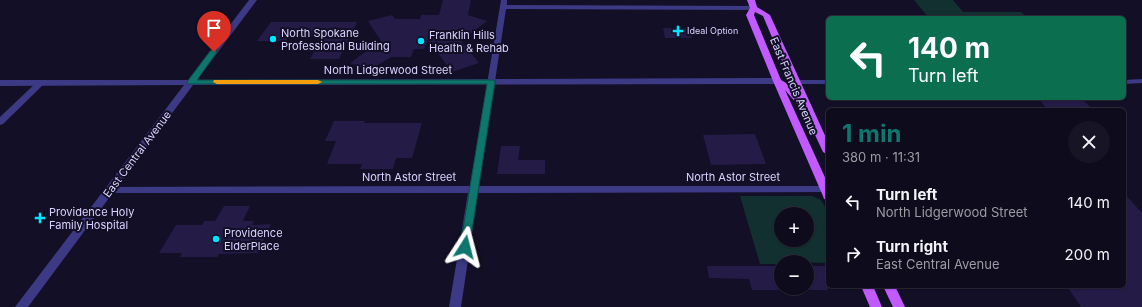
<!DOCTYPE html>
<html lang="en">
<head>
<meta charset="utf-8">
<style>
  body { margin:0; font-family:Inter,sans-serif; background:#171425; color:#f1f3f6; height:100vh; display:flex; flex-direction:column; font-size:15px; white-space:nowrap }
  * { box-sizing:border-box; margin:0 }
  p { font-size:13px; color:#9b9ba3 }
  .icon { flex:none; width:22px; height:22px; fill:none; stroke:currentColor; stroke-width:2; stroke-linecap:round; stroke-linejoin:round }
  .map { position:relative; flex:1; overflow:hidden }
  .sheet { position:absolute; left:826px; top:108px; width:300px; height:180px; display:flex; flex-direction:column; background:#0e0b1c; border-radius:6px; box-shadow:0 1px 3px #0004,0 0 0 1px #2e2b3b }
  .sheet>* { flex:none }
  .hud { position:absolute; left:826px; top:16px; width:300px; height:84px; border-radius:6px; box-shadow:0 1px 3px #0004,0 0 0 1px #2e2b3b; background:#0b6e4f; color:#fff; overflow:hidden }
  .tools { position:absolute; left:774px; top:207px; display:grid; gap:8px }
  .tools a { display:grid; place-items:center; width:40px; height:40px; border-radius:50%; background:#0e0b1c; box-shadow:0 1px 3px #0004,0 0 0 1px #2e2b3b; font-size:20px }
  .pin { position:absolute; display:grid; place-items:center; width:34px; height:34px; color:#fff; margin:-41px -17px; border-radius:50% 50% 50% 0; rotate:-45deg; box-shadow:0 0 4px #0007 }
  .pin .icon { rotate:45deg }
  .me { position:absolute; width:44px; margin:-22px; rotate:9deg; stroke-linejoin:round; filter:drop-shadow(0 0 3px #0008) }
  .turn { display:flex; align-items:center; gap:14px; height:84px; padding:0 16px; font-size:18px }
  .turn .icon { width:52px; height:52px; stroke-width:2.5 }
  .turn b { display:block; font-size:28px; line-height:34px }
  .round { display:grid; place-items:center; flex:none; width:42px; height:42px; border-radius:21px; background:#171425 }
  .summary { display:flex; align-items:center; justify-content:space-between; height:68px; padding:0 16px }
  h1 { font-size:24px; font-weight:700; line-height:30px; color:#0f766e }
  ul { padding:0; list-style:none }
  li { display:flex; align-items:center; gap:12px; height:52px; padding:0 16px }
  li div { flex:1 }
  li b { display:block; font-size:15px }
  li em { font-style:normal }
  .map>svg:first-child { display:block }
</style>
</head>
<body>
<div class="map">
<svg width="1142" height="307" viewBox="0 0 1142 307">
  <rect width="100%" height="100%" fill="#130f26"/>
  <g fill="#12302f" fill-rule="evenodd">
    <path d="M914,0h39l10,12h58l7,6h-99z"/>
    <path d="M740,196h72l9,4 7,12v51l-47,-1v2h-21zM781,214h26v26h-26z"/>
  </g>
  <g fill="#241b47">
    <path d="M443,0h28l-3,15 19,6 -26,20 18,22 -27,9 -24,-32 -4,9h-10l-3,8h-20l-21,13 -20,-7 31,-22 -13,-20 24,-6 3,4h25l1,-4h18z"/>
    <path d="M271,22h86l-18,37h-29l12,-23h-33l-3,5h-29z"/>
    <path d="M663,28h26l3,10h-27z"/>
    <path d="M1038,98h40l4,1 11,11h-45z"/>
    <path d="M334,121h31l-1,2h58l-10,35h-16l-3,11h-33l2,-5h-35l9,-23h-11z"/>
    <path d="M755,134l11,30 -55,1 -8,-30z"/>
    <path d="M501,146h19l-2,14h27v14h-48z"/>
    <path d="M1124,193l18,20v94h-61l-14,-21h57z"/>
    <path d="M224,206h26l-7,15h11l-2,4 19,-1 -13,29 -39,1 -2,3h-37l2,-4h-23l17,-28h26l2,-4h11z"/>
    <path d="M707,266h74v24h-29l-3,-11 -40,-1z"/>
    <rect x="807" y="266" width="21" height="24"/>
  </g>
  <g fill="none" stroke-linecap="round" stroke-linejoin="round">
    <g fill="#3d3a85" fill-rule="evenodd">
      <path d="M501,0h6v5l247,1 3,2 -3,2 -248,-1 -27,177h349v6l-350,1 -17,114h-12l19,-114h-358l-3,-1 -2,-2 2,-2 3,-1 360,-1z"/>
      <path d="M1142,79v4l-18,1v-4z"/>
      <path d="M39,80h3l4,2 -43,42 -3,1v-8z"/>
      <path d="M792,80h36v4h-36l-1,-2z"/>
    </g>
    <path fill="#3d3a85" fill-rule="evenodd" d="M249,0h8l-60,80 580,-2 4,3 -4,3 -584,1 -165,222h-13l169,-222 -184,1v-6h188z"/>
    <g fill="#c25bff" fill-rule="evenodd">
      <path d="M747,0h8l2,7 13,8 58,127v13l-5,-3 -22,-47 -4,-1 -12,-14 43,94v16l-4,-1 -1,-3 -50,-115 -27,-66 4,-7zM755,12l8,4 30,71 -12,-7 -27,-65z"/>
      <path d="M861,286h12l9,21h-12z"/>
      <path d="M883,286h12l10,21h-12z"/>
    </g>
  </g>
  <path fill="#0f766e" stroke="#0a4d48" d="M211,50h5l1,2 -20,28h297l1,2 -26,168 -4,2 -4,-2 -1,-3 27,-163h-299l-1,-2z"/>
  <path fill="#f59e0b" d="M214,80h104l4,2 -4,2h-101l-4,-2z"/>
  <g fill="#00e5ff" stroke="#130f26" stroke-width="1.5">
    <path d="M676 25h4v4h4v4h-4v4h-4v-4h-4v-4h4z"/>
    <circle cx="273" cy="39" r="4"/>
    <circle cx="421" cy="41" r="4"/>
    <path d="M38 212h4v4h4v4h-4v4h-4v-4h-4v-4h4z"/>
    <circle cx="216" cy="239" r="4"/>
  </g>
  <g text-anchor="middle" stroke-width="4" stroke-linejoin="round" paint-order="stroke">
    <g font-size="9" fill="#d9d4ff" stroke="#130f26" text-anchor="start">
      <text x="687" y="34">Ideal Option</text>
    </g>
    <g font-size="11" fill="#d9d4ff" stroke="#130f26" text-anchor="start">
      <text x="281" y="37">North Spokane<tspan x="281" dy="13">Professional Building</tspan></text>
      <text x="429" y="39">Franklin Hills<tspan x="429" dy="13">Health &amp; Rehab</tspan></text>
      <text x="49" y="216">Providence Holy<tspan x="49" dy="13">Family Hospital</tspan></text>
      <text x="224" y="237">Providence<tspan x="224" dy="13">ElderPlace</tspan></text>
    </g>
    <g font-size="11" fill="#d9d4ff" stroke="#130f26">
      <text x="388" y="74">North Lidgerwood Street</text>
      <text transform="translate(794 86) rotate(67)" y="4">East Francis Avenue</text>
      <text transform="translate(137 154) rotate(-53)" y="4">East Central Avenue</text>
      <text x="409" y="181">North Astor Street</text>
      <text x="733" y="181">North Astor Street</text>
    </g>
  </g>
</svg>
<div class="tools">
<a>+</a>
<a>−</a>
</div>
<div class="pin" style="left:214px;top:52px;background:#d93025"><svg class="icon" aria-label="arrive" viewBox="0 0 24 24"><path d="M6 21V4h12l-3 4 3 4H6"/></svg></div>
<svg class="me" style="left:465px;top:247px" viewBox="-20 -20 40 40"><path d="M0-17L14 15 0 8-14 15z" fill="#0f766e" stroke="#fff" stroke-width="4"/></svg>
<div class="hud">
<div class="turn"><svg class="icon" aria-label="left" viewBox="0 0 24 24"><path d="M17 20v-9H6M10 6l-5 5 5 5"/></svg><div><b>140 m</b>Turn left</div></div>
</div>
<section class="sheet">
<div class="summary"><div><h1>1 min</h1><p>380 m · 11:31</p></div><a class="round"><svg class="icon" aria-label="close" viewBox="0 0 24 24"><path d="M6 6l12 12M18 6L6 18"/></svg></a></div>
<ul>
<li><svg class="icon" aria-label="left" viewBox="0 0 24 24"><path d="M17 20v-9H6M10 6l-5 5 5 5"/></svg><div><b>Turn left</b><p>North Lidgerwood Street</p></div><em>140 m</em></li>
<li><svg class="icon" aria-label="right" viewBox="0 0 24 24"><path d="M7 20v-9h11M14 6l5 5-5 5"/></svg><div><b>Turn right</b><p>East Central Avenue</p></div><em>200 m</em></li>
</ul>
</section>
</div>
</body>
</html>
